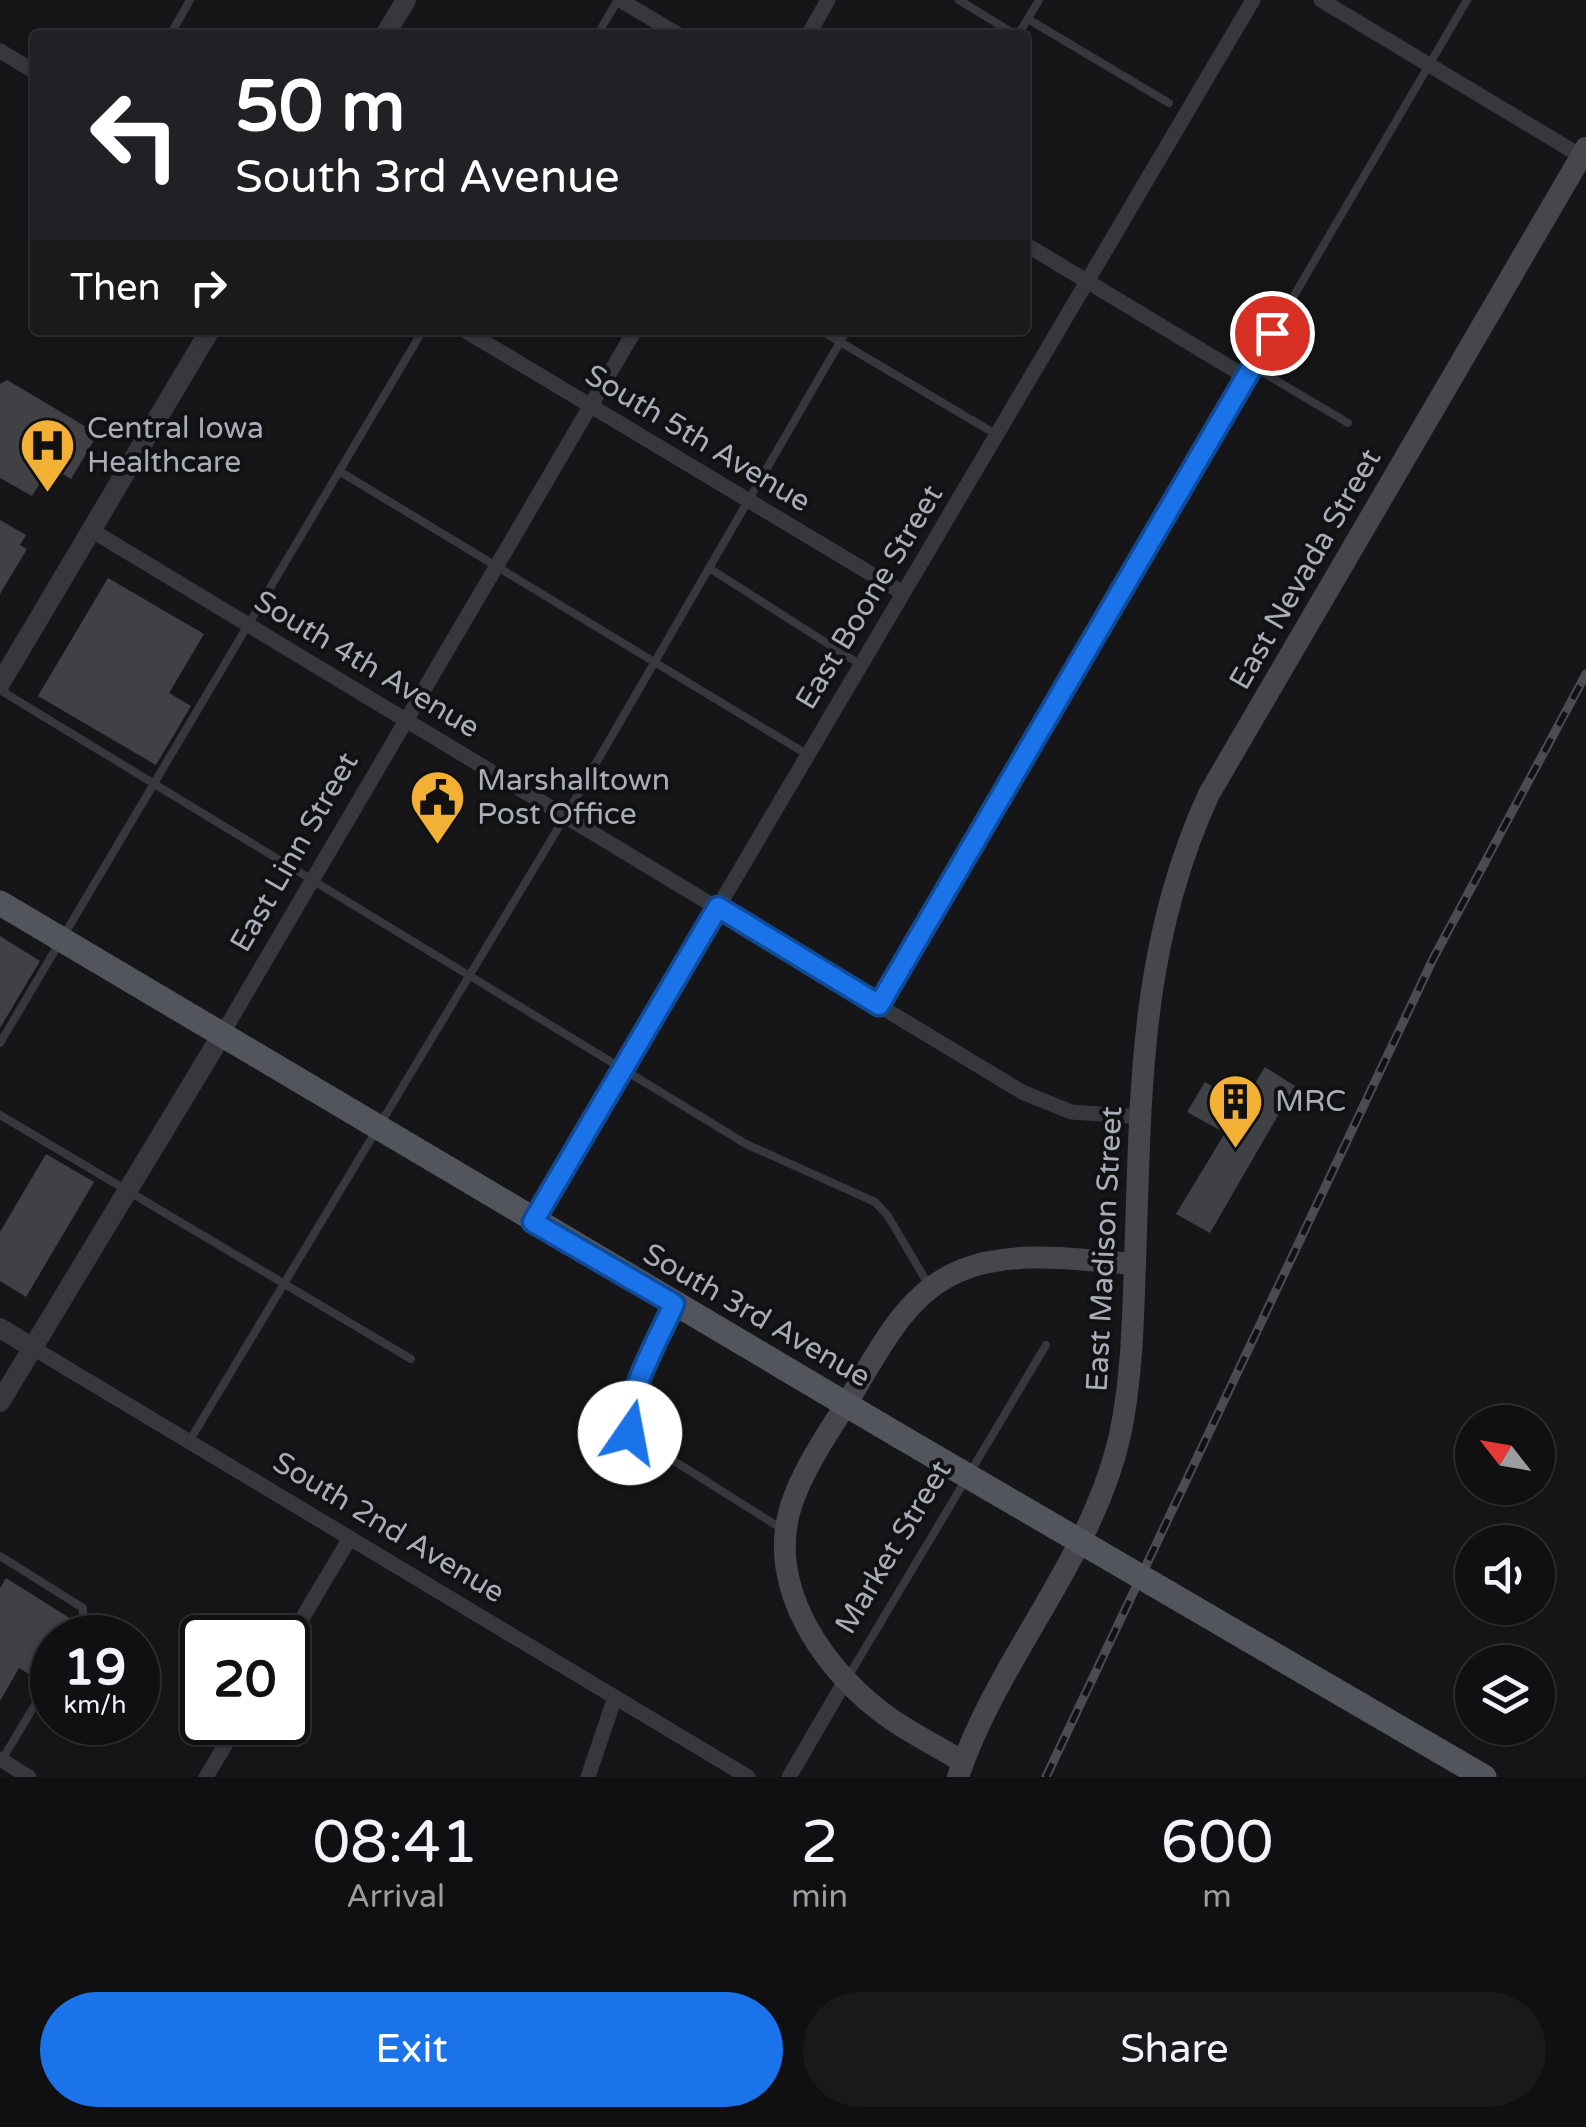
<!DOCTYPE html>
<html lang="en">
<head>
<meta charset="utf-8">
<style>
  body { margin:0; font-family:"Varela Round",sans-serif; background:#19191b; color:#f1f3f6; height:100vh; display:flex; flex-direction:column; font-size:38px; white-space:nowrap }
  * { box-sizing:border-box; margin:0 }
  p { font-size:32px; color:#9c9d9f }
  .icon { flex:none; width:55px; height:55px; fill:none; stroke:currentColor; stroke-width:2; stroke-linecap:round; stroke-linejoin:round }
  .map { position:relative; height:1777px; overflow:hidden }
  .panel { display:flex; flex-direction:column; background:#101012; flex:1 }
  .panel>* { flex:none }
  .top-card { position:absolute; left:30px; top:30px; width:1000px; height:305px; border-radius:10px; box-shadow:0 2px 8px #0004,0 0 0 2px #303032; background:#202124; color:#fff; overflow:hidden }
  .needle { width:65px; rotate:301deg }
  .tools { position:absolute; left:1455px; top:1405px; display:grid; gap:20px }
  .tools a { display:grid; place-items:center; width:100px; height:100px; border-radius:50%; background:#101012; box-shadow:0 2px 8px #0004,0 0 0 2px #303032; font-size:50px }
  .speed { position:absolute; left:30px; top:1615px; display:flex; gap:20px; font-size:50px; font-weight:700; text-align:center }
  .speed>* { display:grid; place-content:center; width:130px; height:130px; border-radius:50%; background:#101012; box-shadow:0 2px 8px #0004,0 0 0 2px #303032; line-height:1 }
  .speed small { font-size:25px; font-weight:400 }
  .speed .limit { border:5px solid #111; border-radius:15px; background:#fff; color:#111 }
  .pin { position:absolute; display:grid; place-items:center; width:85px; height:85px; color:#fff; margin:-42px; border:5px solid #fff; border-radius:50%; box-shadow:0 2px 10px #0007 }
  .me { position:absolute; width:110px; margin:-55px; rotate:12deg; stroke-linejoin:round; filter:drop-shadow(0 0 8px #0008) }
  .turn { display:flex; align-items:center; gap:35px; height:210px; padding:0 40px; font-size:45px }
  .turn .icon { width:130px; height:130px; stroke-width:2.5 }
  .turn b { display:block; font-size:70px; line-height:85px }
  .then { display:flex; align-items:center; height:95px; padding:0 40px; background:#0003; gap:20px; font-size:38px }
  .eta { display:flex; justify-content:space-evenly; align-items:center; height:170px; text-align:center }
  .eta b { font-size:60px; font-weight:600; line-height:70px }
  .action { display:flex; gap:20px; margin-top:auto; padding:20px 40px }
  .action a { flex:1; height:115px; border-radius:60px; background:#1a73e8; color:#fff; font-size:40px; font-weight:600; line-height:115px; text-align:center }
  .action a+a { background:#19191b; color:#f1f3f6 }
  .map>svg:first-child { display:block }
</style>
</head>
<body>
<div class="map">
<svg width="1586" height="1777" viewBox="0 0 1586 1777">
  <rect width="100%" height="100%" fill="#161618"/>
  <g fill="#404145">
    <path d="M7,380l91,54 -27,45 -21,-13 -18,30 -32,-18v-94z"/>
    <path d="M0,520l26,15 -6,10 7,4 -27,45z"/>
    <path d="M108,578l96,56 -35,59 22,13 -35,59 -118,-69z"/>
    <path d="M0,936l40,25 -40,67z"/>
    <path d="M1265,1067l30,19 -85,147 -34,-19 49,-81 -38,-21 18,-30 37,22z"/>
    <path d="M46,1154l48,28 -68,115 -26,-16v-49z"/>
    <path d="M6,1578l70,44 -9,16h-15v23l-12,20 -21,-13 -19,33v-113z"/>
  </g>
  <g fill="none" stroke-linecap="round" stroke-linejoin="round">
    <g stroke="#37383d" stroke-width="8">
      <path d="M959,0l57,35"/>
      <path d="M1028,19l141,84"/>
      <path d="M170,35l20,-35"/>
      <path d="M597,35l21,-35"/>
      <path d="M1018,35l21,-35"/>
      <path d="M820,330l177,105"/>
      <path d="M1252,366l96,57"/>
      <path d="M339,471l469,284"/>
      <path d="M709,568l152,97"/>
      <path d="M0,690l746,454 129,58 13,14 40,68"/>
      <path d="M879,1005l588,-1005"/>
      <path d="M0,1043l423,-713"/>
      <path d="M0,1115l411,244"/>
      <path d="M673,1306c-15,36 -48,88 -43,127l152,96"/>
      <path d="M190,1440l376,-625 281,-485"/>
      <path d="M0,1556l83,52v16l-8,14"/>
      <path d="M848,1677l198,-332"/>
      <path d="M2,1760l50,-84"/>
    </g>
    <g stroke="#37383d" stroke-width="15">
      <path d="M620,0l59,35"/>
      <path d="M1321,0l265,159"/>
      <path d="M808,35l20,-35"/>
      <path d="M0,51l35,21"/>
      <path d="M1025,244l221,133"/>
      <path d="M464,330l439,263"/>
      <path d="M91,530l931,562 49,20 71,5"/>
      <path d="M221,1036l414,-706"/>
      <path d="M533,1221l720,-1221"/>
      <path d="M33,1348l715,429"/>
      <path d="M288,1642l62,-104"/>
      <path d="M0,1759l29,18"/>
      <path d="M206,1777l33,-55"/>
      <path d="M588,1777l27,-80"/>
      <path d="M789,1777l56,-96"/>
    </g>
    <g stroke="#37383d" stroke-width="20">
      <path d="M385,35l21,-35"/>
      <path d="M0,684l210,-354"/>
      <path d="M0,1328l33,20"/>
      <path d="M0,1402l221,-366"/>
    </g>
    <g stroke="#45474d" stroke-width="22">
      <path d="M963,1762c-24,-15 -49,-27 -72,-43 -65,-45 -126,-131 -100,-213 13,-40 40,-77 62,-113 28,-47 55,-102 109,-123 51,-21 119,-10 173,-6"/>
      <path d="M958,1777c40,-120 134,-217 162,-342 12,-57 13,-115 15,-173 6,-166 3,-314 74,-468l377,-646"/>
    </g>
    <path stroke="#53555c" stroke-width="25" d="M0,903l901,534"/>
    <defs>
      <path id="rail" d="M1046,1777l388,-820 152,-283"/>
    </defs>
    <use href="#rail" stroke="#4a4c52" stroke-width="9"/>
    <use href="#rail" stroke="#111113" stroke-width="5" stroke-dasharray="15" stroke-linecap="butt"/>
    <path stroke="#53555c" stroke-width="25" d="M901,1437l583,340"/>
  </g>
  <g fill="none" stroke-linecap="round" stroke-linejoin="round">
    <defs>
      <path id="route" d="M630,1433c-5,-40 28,-92 44,-129l-141,-82 11,-19 174,-296 161,98 393,-672"/>
    </defs>
    <use href="#route" stroke="#114b97" stroke-width="25"/>
    <use href="#route" stroke="#1a73e8" stroke-width="18"/>
  </g>
  <defs>
    <symbol id="hospital-pin" viewBox="-11 -11 22 30"><path d="M0 17L-7.5 6A9.5 9.5 0 1 1 7.5 6Z" fill="#f2b134" stroke="#111113"/><path d="M-5-5h3v3.5h4V-5h3V5h-3V1.5h-4V5h-3Z" fill="#111"/></symbol>
    <symbol id="civic-pin" viewBox="-11 -11 22 30"><path d="M0 17L-7.5 6A9.5 9.5 0 1 1 7.5 6Z" fill="#f2b134" stroke="#111113"/><path d="M-.6-6.5H3V-4.5H.6V-3L4-1V1h2V6H-6V1h2V-1L-.6-3ZM-1.2 2.5V6h2.4V2.5Z" fill="#111"/></symbol>
    <symbol id="building-pin" viewBox="-11 -11 22 30"><path d="M0 17L-7.5 6A9.5 9.5 0 1 1 7.5 6Z" fill="#f2b134" stroke="#111113"/><path d="M-4-6H4V6H1V3H-1V6H-4ZM-2.5-4.3h1.7v1.8h-1.7ZM.8-4.3h1.7v1.8H.8ZM-2.5-1h1.7V.8h-1.7ZM.8-1h1.7V.8H.8Z" fill="#111"/></symbol>
  </defs>
  <g fill-rule="evenodd">
    <use href="#hospital-pin" x="16" y="414" width="63" height="86"/>
    <use href="#civic-pin" x="406" y="766" width="63" height="86"/>
    <use href="#building-pin" x="1204" y="1070" width="63" height="86"/>
  </g>
  <g text-anchor="middle" stroke-width="8" stroke-linejoin="round" paint-order="stroke">
    <g font-size="30" fill="#a8adb8" stroke="#111113" text-anchor="start">
      <text x="87" y="438">Central Iowa<tspan x="87" dy="34">Healthcare</tspan></text>
      <text x="477" y="790">Marshalltown<tspan x="477" dy="34">Post Office</tspan></text>
      <text x="1275" y="1111">MRC</text>
    </g>
    <g font-size="30" fill="#a8adb8" stroke="#111113">
      <text transform="translate(698 438) rotate(31)" y="10">South 5th Avenue</text>
      <text transform="translate(1305 569) rotate(-60)" y="10">East Nevada Street</text>
      <text transform="translate(869 597) rotate(-59)" y="10">East Boone Street</text>
      <text transform="translate(367 664) rotate(31)" y="10">South 4th Avenue</text>
      <text transform="translate(294 852) rotate(-60)" y="10">East Linn Street</text>
      <text transform="translate(1104 1249) rotate(-87)" y="10">East Madison Street</text>
      <text transform="translate(757 1315) rotate(30)" y="10">South 3rd Avenue</text>
      <text transform="translate(389 1527) rotate(31)" y="10">South 2nd Avenue</text>
      <text transform="translate(893 1547) rotate(-59)" y="10">Market Street</text>
    </g>
  </g>
</svg>
<div class="tools">
<a><svg class="needle" viewBox="-14 -14 28 28"><path d="M0-13l5 13h-10z" fill="#e53935"/><path d="M0 13l5-13h-10z" fill="#9c9d9f"/></svg></a>
<a><svg class="icon" aria-label="sound" viewBox="0 0 24 24"><path d="M4 9h4l5-4v14l-5-4H4zM17 9q2 3 0 6"/></svg></a>
<a><svg class="icon" aria-label="layers" viewBox="0 0 24 24"><path d="M12 4l9 5-9 5-9-5zM3 14l9 5 9-5"/></svg></a>
</div>
<div class="speed"><div>19<small>km/h</small></div><div class="limit">20</div></div>
<div class="pin" style="left:1272px;top:333px;background:#d93025"><svg class="icon" aria-label="arrive" viewBox="0 0 24 24"><path d="M6 21V4h12l-3 4 3 4H6"/></svg></div>
<svg class="me" style="left:630px;top:1433px" viewBox="-20 -20 40 40"><circle r="19" fill="#fff"/><path d="M0-13L10 11 0 6-10 11z" fill="#1a73e8"/></svg>
<div class="top-card">
<div class="turn"><svg class="icon" aria-label="left" viewBox="0 0 24 24"><path d="M17 20v-9H6M10 6l-5 5 5 5"/></svg><div><b>50 m</b>South 3rd Avenue</div></div>
<div class="then">Then<svg class="icon" aria-label="right" viewBox="0 0 24 24"><path d="M7 20v-9h11M14 6l5 5-5 5"/></svg></div>
</div>
</div>
<section class="panel">
<div class="eta">
<div><b>08:41</b><p>Arrival</p></div>
<div><b>2</b><p>min</p></div>
<div><b>600</b><p>m</p></div>
</div>
<div class="action"><a>Exit</a><a>Share</a></div>
</section>
</body>
</html>
